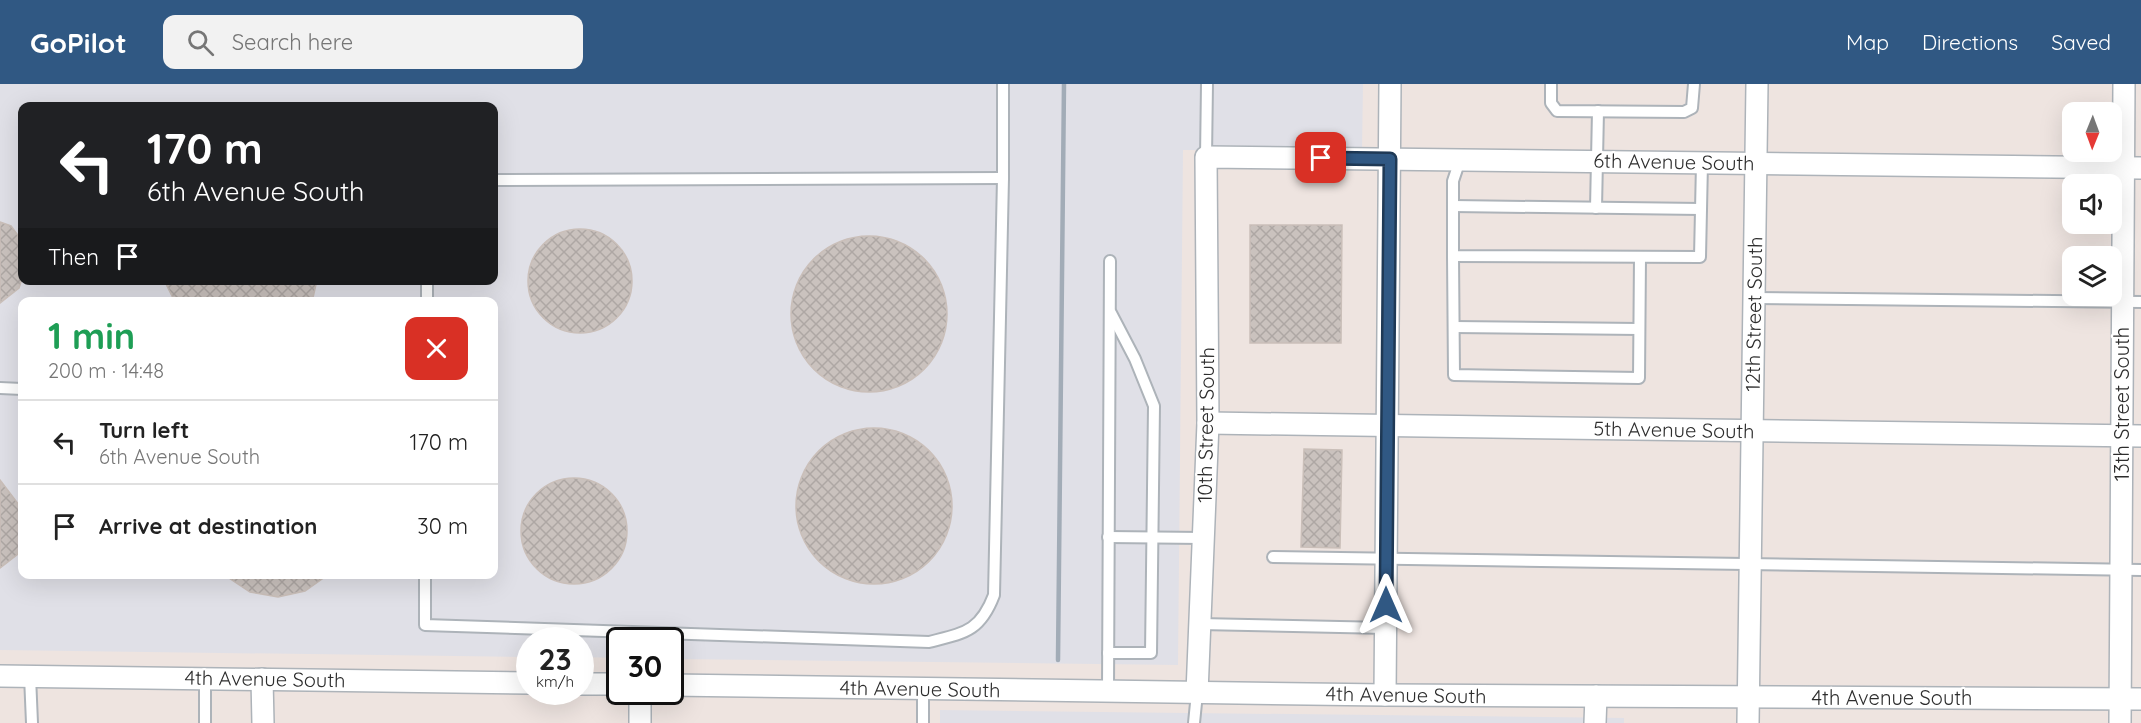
<!DOCTYPE html>
<html lang="en">
<head>
<meta charset="utf-8">
<style>
  body { margin:0; font-family:Quicksand,sans-serif; background:#f2f2f2; color:#222; height:100vh; display:flex; flex-direction:column; font-size:22px; white-space:nowrap }
  * { box-sizing:border-box; margin:0 }
  p { font-size:20px; color:#767676 }
  .icon { flex:none; width:33px; height:33px; fill:none; stroke:currentColor; stroke-width:2; stroke-linecap:round; stroke-linejoin:round }
  .map { position:relative; flex:1; overflow:hidden }
  .panel { position:absolute; left:18px; top:213px; width:480px; height:282px; display:flex; flex-direction:column; background:#fff; border-radius:12px; box-shadow:0 6px 24px #0002 }
  .panel>* { flex:none }
  .hud { position:absolute; left:18px; top:18px; width:480px; height:183px; border-radius:12px; box-shadow:0 6px 24px #0002; background:#202124; color:#fff; overflow:hidden }
  .needle { width:39px; rotate:181deg }
  .buttons { position:absolute; left:2062px; top:18px; display:grid; gap:12px }
  .buttons a { display:grid; place-items:center; width:60px; height:60px; border-radius:12px; background:#fff; box-shadow:0 6px 24px #0002; font-size:30px }
  .speed { position:absolute; left:516px; top:543px; display:flex; gap:12px; font-size:30px; font-weight:700; text-align:center }
  .speed>* { display:grid; place-content:center; width:78px; height:78px; border-radius:50%; background:#fff; box-shadow:0 6px 24px #0002; line-height:1 }
  .speed small { font-size:15px; font-weight:400 }
  .speed .limit { border:3px solid #111; border-radius:9px; background:#fff; color:#111 }
  .pin { position:absolute; display:grid; place-items:center; width:51px; height:51px; color:#fff; margin:-26px; border-radius:12px; box-shadow:0 3px 9px #0006 }
  .me { position:absolute; width:66px; margin:-33px; rotate:0deg; stroke-linejoin:round; filter:drop-shadow(0 0 4px #0008) }
  .turn { display:flex; align-items:center; gap:21px; height:126px; padding:0 30px; font-size:27px }
  .turn .icon { width:78px; height:78px; stroke-width:2.5 }
  .turn b { display:block; font-size:42px; line-height:51px }
  .then { display:flex; align-items:center; height:57px; padding:0 30px; background:#0003; gap:12px; font-size:22px }
  .round { display:grid; place-items:center; flex:none; width:63px; height:63px; border-radius:12px; background:#f2f2f2 }
  .head { display:flex; align-items:center; justify-content:space-between; height:102px; padding:0 30px }
  h1 { font-size:36px; font-weight:800; line-height:45px; color:#1e9e55 }
  ul { padding:0; list-style:none }
  li { display:flex; align-items:center; gap:18px; height:84px; padding:0 30px; border-top:2px solid #e0e0e0 }
  li div { flex:1 }
  li b { display:block; font-size:22px }
  li em { font-style:normal }
  header { display:flex; align-items:center; gap:36px; box-sizing:border-box; height:84px; padding:0 30px; background:#305883; color:#fff }
  header strong { font-size:28px }
  nav { display:flex; gap:33px; margin-inline-start:auto; font-size:21px }
  .search { width:420px; height:54px; background:#f2f2f2; display:flex; align-items:center; gap:15px; box-sizing:border-box; padding:0 21px; border-radius:12px; color:#767676; font-size:22px }
  .map>svg:first-child { display:block }
</style>
</head>
<body>
<header>
<strong>GoPilot</strong>
<div class="search"><svg class="icon" aria-label="search" viewBox="0 0 24 24"><circle cx="10" cy="10" r="6"/><path d="M15 15l6 6"/></svg>Search here</div>
<nav><a>Map</a><a>Directions</a><a>Saved</a></nav>
</header>
<div class="map">
<svg width="2141" height="639" viewBox="0 0 2141 639">
  <defs>
    <pattern id="building-cross-hatch" width="8" height="8" patternUnits="userSpaceOnUse" patternTransform="scale(1.5)"><rect width="8" height="8" fill="#cac2be"/><path d="M0 0l8 8M0 8l8-8" fill="none" stroke="#aea7a4"/></pattern>
  </defs>
  <rect width="100%" height="100%" fill="#eee4e0"/>
  <g fill="#e0e0e7" fill-rule="evenodd">
    <path d="M0,0h1363l-1,67 -179,-1 -5,515 -507,-6 -1,-19h-50l-1,18 -38,-1 -1,-17h-50l-1,17 -529,-7zM22,22h472v174h-472zM22,218h472v272h-472z"/>
    <path d="M940,626l684,8v5h-684z"/>
  </g>
  <g fill="url(#building-cross-hatch)" stroke="#cabfb9" stroke-width="1.5">
    <path d="M0,138l11,4 11,15v38l-3,9 -19,15z"/>
    <path d="M1250,141h92l-1,118h-91z"/>
    <circle cx="580" cy="197" r="52"/>
    <circle cx="869" cy="230" r="78"/>
    <path d="M164,196h153l-5,22h-137z"/>
    <circle cx="874" cy="422" r="78"/>
    <path d="M1304,365l38,1 -2,98 -39,-1z"/>
    <circle cx="574" cy="447" r="53"/>
    <path d="M0,396l22,29v34l-4,11 -18,14z"/>
    <path d="M223,490h106l-24,17 -27,6 -28,-5z"/>
  </g>
  <g fill="none" stroke-linecap="round" stroke-linejoin="round">
    <defs>
      <g id="lane">
        <path d="M1551,0v19l6,8 127,1 8,-4 2,-24"/>
        <path d="M1206,73l1,-73"/>
        <path d="M1460,76l-7,21v75l247,1 2,-94"/>
        <path d="M494,96l509,-2"/>
        <path d="M1453,122l248,3"/>
        <path d="M1596,124l2,-97"/>
        <path d="M1453,172l1,119 185,3 1,-121"/>
        <path d="M1754,214l387,4"/>
        <path d="M427,218v-22"/>
        <path d="M1454,243l185,2"/>
        <path d="M0,304l22,1"/>
        <path d="M1108,453l95,1"/>
        <path d="M1273,473l868,13"/>
        <path d="M425,490v51l504,17c35,-9 51,-10 65,-47l9,-417v-94"/>
        <path d="M1200,540l186,4"/>
        <path d="M1108,569h43l3,-247 -19,-47 -24,-46"/>
        <path d="M30,592l2,47"/>
        <path d="M1108,607l2,-430"/>
        <path d="M205,639v-45"/>
        <path d="M923,639v-34"/>
        <path d="M1194,639l3,-30"/>
      </g>
      <g id="street">
        <path d="M1208,339l933,13"/>
        <path d="M0,592l530,7"/>
        <path d="M262,595l1,44"/>
        <path d="M580,600h40"/>
        <path d="M670,601l715,10 756,4"/>
        <path d="M1197,609l11,-270 -2,-266 935,11"/>
        <path d="M1385,611l5,-611"/>
        <path d="M640,639v-31"/>
        <path d="M1595,639l1,-27"/>
        <path d="M1748,639l9,-639"/>
        <path d="M2120,639l4,-639"/>
      </g>
    </defs>
    <use href="#lane" stroke="#adb3b9" stroke-width="14"/>
    <use href="#street" stroke="#adb3b9" stroke-width="24"/>
    <use href="#lane" stroke="#fff" stroke-width="10"/>
    <use href="#street" stroke="#fff" stroke-width="21"/>
    <path stroke="#a2acb7" stroke-width="4.5" d="M1058,576l6,-576"/>
  </g>
  <g fill="none" stroke-linecap="round" stroke-linejoin="round">
    <defs>
      <path id="route" d="M1321,74l69,1 -4,446"/>
    </defs>
    <use href="#route" stroke="#1f3955" stroke-width="15"/>
    <use href="#route" stroke="#305883" stroke-width="10"/>
  </g>
  <g text-anchor="middle" stroke-width="4.5" stroke-linejoin="round" paint-order="stroke">
    <g font-size="20" fill="#2d2d2d" stroke="#fff">
      <text transform="translate(1674 78) rotate(1)" y="7">6th Avenue South</text>
      <text transform="translate(1754 230) rotate(-89)" y="7">12th Street South</text>
      <text transform="translate(2122 320) rotate(-90)" y="7">13th Street South</text>
      <text transform="translate(1206 341) rotate(-89)" y="7">10th Street South</text>
      <text transform="translate(1674 346) rotate(1)" y="7">5th Avenue South</text>
      <text transform="translate(265 595) rotate(1)" y="7">4th Avenue South</text>
      <text transform="translate(920 605) rotate(1)" y="7">4th Avenue South</text>
      <text transform="translate(1406 611) rotate(1)" y="7">4th Avenue South</text>
      <text x="1892" y="621">4th Avenue South</text>
    </g>
  </g>
</svg>
<div class="buttons">
<a><svg class="needle" viewBox="-14 -14 28 28"><path d="M0-13l5 13h-10z" fill="#e53935"/><path d="M0 13l5-13h-10z" fill="#767676"/></svg></a>
<a><svg class="icon" aria-label="sound" viewBox="0 0 24 24"><path d="M4 9h4l5-4v14l-5-4H4zM17 9q2 3 0 6"/></svg></a>
<a><svg class="icon" aria-label="layers" viewBox="0 0 24 24"><path d="M12 4l9 5-9 5-9-5zM3 14l9 5 9-5"/></svg></a>
</div>
<div class="speed"><div>23<small>km/h</small></div><div class="limit">30</div></div>
<div class="pin" style="left:1321px;top:74px;background:#d93025"><svg class="icon" aria-label="arrive" viewBox="0 0 24 24"><path d="M6 21V4h12l-3 4 3 4H6"/></svg></div>
<svg class="me" style="left:1386px;top:521px" viewBox="-20 -20 40 40"><path d="M0-17L14 15 0 8-14 15z" fill="#305883" stroke="#fff" stroke-width="4"/></svg>
<div class="hud">
<div class="turn"><svg class="icon" aria-label="left" viewBox="0 0 24 24"><path d="M17 20v-9H6M10 6l-5 5 5 5"/></svg><div><b>170 m</b>6th Avenue South</div></div>
<div class="then">Then<svg class="icon" aria-label="arrive" viewBox="0 0 24 24"><path d="M6 21V4h12l-3 4 3 4H6"/></svg></div>
</div>
<section class="panel">
<div class="head"><div><h1>1 min</h1><p>200 m · 14:48</p></div><a class="round" style="background:#d93025;color:#fff"><svg class="icon" aria-label="close" viewBox="0 0 24 24"><path d="M6 6l12 12M18 6L6 18"/></svg></a></div>
<ul>
<li><svg class="icon" aria-label="left" viewBox="0 0 24 24"><path d="M17 20v-9H6M10 6l-5 5 5 5"/></svg><div><b>Turn left</b><p>6th Avenue South</p></div><em>170 m</em></li>
<li><svg class="icon" aria-label="arrive" viewBox="0 0 24 24"><path d="M6 21V4h12l-3 4 3 4H6"/></svg><div><b>Arrive at destination</b></div><em>30 m</em></li>
</ul>
</section>
</div>
</body>
</html>
